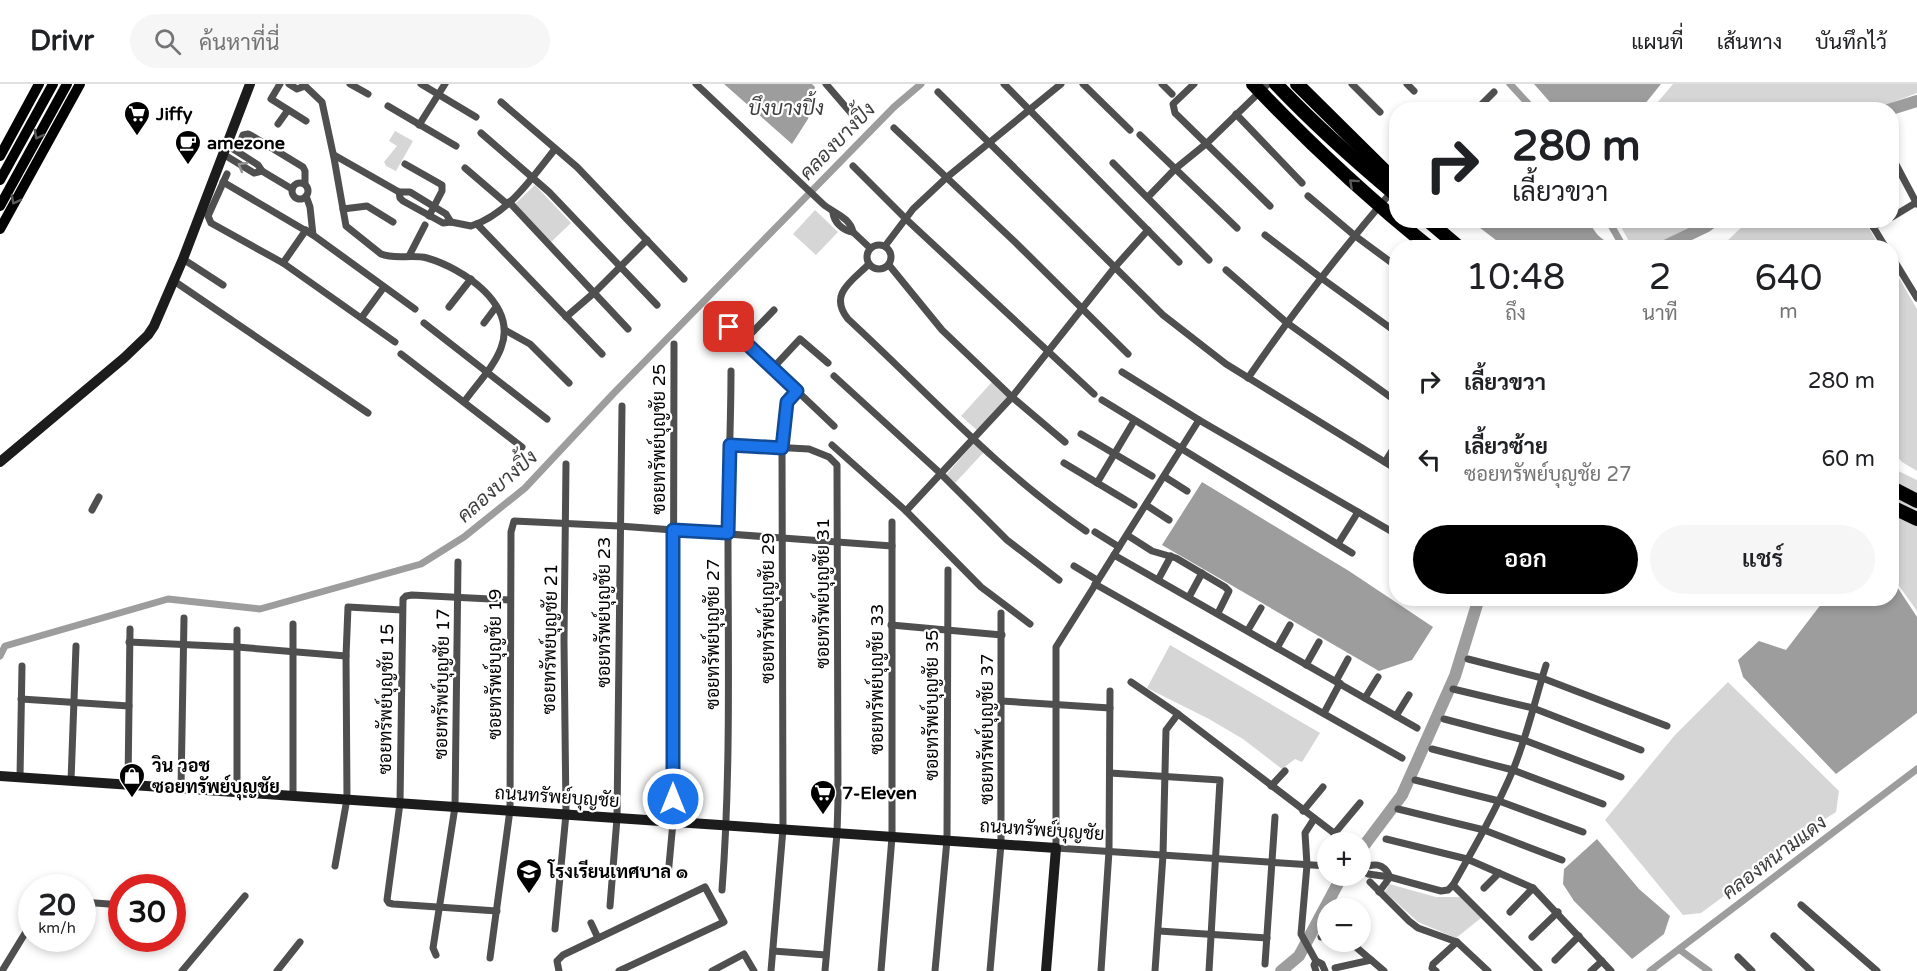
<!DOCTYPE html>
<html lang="th">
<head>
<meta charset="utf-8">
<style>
  body { margin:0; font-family:"Varela Round",Sarabun,sans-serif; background:#f6f6f6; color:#202124; height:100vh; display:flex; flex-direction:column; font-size:22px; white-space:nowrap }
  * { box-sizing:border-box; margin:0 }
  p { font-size:20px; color:#757577 }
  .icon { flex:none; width:33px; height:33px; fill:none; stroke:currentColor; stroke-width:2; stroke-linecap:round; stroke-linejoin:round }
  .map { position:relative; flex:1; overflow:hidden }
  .details { position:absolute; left:1389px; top:156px; width:510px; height:366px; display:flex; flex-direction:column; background:#fff; border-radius:24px; box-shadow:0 3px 9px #0003 }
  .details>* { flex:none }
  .hud { position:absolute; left:1389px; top:18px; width:510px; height:126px; border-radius:24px; box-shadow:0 3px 9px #0003; background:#fff; color:#202124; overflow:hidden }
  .controls { position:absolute; left:1317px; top:748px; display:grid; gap:12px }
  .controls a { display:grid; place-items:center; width:54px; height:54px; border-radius:50%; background:#fff; box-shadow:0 3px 9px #0003; font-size:30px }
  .speed { position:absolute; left:18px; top:790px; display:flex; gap:12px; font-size:30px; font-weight:700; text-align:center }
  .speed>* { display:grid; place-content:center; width:78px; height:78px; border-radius:50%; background:#fff; box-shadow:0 3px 9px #0003; line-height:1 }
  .speed small { font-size:15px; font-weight:400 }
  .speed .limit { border:9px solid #d22; background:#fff; color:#111 }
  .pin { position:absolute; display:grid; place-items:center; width:51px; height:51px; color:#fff; margin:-26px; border-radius:12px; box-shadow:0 3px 9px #0006 }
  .me { position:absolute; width:66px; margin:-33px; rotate:0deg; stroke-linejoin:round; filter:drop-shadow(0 0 4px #0008) }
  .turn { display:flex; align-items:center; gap:21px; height:126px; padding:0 24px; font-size:27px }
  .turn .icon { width:78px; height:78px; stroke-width:2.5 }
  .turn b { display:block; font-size:42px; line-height:51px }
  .eta { display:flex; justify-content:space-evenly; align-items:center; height:102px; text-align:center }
  .eta b { font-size:36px; font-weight:600; line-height:42px }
  .action { display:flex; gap:12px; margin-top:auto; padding:12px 24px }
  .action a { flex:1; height:69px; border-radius:36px; background:#000; color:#fff; font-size:24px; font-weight:600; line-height:69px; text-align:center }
  .action a+a { background:#f6f6f6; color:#202124 }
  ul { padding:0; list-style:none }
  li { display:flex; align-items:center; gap:18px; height:78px; padding:0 24px }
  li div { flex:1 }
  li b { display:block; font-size:22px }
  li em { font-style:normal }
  header { display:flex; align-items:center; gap:36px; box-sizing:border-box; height:84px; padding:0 30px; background:#fff; border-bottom:2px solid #e0e0e0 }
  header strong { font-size:28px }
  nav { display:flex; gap:33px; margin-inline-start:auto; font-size:21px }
  .search { width:420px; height:54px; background:#f6f6f6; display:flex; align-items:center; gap:15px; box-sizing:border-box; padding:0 21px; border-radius:33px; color:#757577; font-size:22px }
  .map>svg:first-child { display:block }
</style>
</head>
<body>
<header>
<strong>Drivr</strong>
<div class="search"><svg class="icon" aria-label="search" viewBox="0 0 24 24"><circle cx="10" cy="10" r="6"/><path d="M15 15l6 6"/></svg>ค้นหาที่นี่</div>
<nav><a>แผนที่</a><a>เส้นทาง</a><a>บันทึกไว้</a></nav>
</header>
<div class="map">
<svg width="1917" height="887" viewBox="0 0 1917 887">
  <rect width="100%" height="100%" fill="#fff"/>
  <g fill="#d6d6d6">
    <path d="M1673,0h244v9l-42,16h-223z"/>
    <path d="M395,47l18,10 -17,30 -10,-5 -2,-4 13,-16 -8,-5z"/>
    <path d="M535,101l36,38 -20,19 -36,-38z"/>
    <path d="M815,126l23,22 -22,23 -23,-21z"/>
    <path d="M1864,136l16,27 -151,1 -4,-5 23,-22z"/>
    <path d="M1618,137h88l-15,13 -46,13h-13z"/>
    <path d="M1892,182l25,43v162l-15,-9 -10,-11z"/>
    <path d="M992,298l17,16 -31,33 -17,-15z"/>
    <path d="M974,359l10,9 -29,31 -9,-8z"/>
    <path d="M1892,384l25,12v131l-25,-35z"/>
    <path d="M1170,561l150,88 -18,29 -7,-3 -13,10 -39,-30 -34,-20 -62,-31z"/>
    <path d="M1728,598l111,109 -3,21 -50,32 -24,24 -61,45 -18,2 -78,-95 70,-85z"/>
    <path d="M1389,800l47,13h24l21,21 -25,20 -38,-16 -33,-30z"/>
  </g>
  <g fill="#9d9d9d">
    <path d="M724,0h88l3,3 -7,32 -16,25z"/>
    <path d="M1534,0h127l-21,26 -84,-1z"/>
    <path d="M1471,137h119c3,11 11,19 22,23l1,3h-108z"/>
    <path d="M1202,398l147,89 84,56 -21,33 -33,11 -217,-126z"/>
    <path d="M1892,495l25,38v96l-81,61 -93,-97 -5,-17 21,-19 27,9 39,-51 67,-1z"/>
    <path d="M1597,755l42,50 31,27 -6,18 -32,25 -58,-58 -11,-17 1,-15z"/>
  </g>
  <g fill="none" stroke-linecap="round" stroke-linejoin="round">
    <g stroke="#9d9d9d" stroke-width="7">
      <path d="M1510,0l24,26"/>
      <path d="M1608,136l16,28"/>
      <path d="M0,572l5,-10 163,-47 92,10 161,-45 43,-27 61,-49 88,-94 281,-287 27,-23"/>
      <path d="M1680,866l29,21"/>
      <path d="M1650,887l267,-202"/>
    </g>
    <g stroke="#9d9d9d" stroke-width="12">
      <path d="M1888,26l29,-9"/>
      <path d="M1661,164l46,-22 8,-6"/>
      <path d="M1360,767l42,-56 53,-119 24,-78"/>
      <path d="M1281,887l18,-15 43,-80"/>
    </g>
    <g stroke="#4f4f4f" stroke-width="7">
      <path d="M280,0l-9,15 35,22"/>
      <path d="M289,0l8,5 8,-3"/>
      <path d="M303,0l19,18 12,56 12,68 35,28c14,6 31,0 46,4 35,10 91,46 74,90 -7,19 -25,37 -37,54"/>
      <path d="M350,0l18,10"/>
      <path d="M421,0l55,33"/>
      <path d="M696,0l127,120c10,9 27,13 30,28"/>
      <path d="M826,0l25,29"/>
      <path d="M1004,0l175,178"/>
      <path d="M1083,0l47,46"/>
      <path d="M1162,0l10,10"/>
      <path d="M1194,0l-21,20 2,9 95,93"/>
      <path d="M1352,0l28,28"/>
      <path d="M1407,0l7,7"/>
      <path d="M938,8l225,223 63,49 170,105"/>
      <path d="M501,18l76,65 107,112"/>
      <path d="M388,22l68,40"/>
      <path d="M1476,26l18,-18"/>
      <path d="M1236,30l66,69"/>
      <path d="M278,40l10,-14"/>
      <path d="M419,41l26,-41"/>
      <path d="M894,44l121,114 113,112"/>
      <path d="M481,49l68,59 108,113"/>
      <path d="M1140,51l97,93"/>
      <path d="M227,61l31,20 4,6 30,18"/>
      <path d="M238,63l5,-12 5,-1 4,2 51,31 2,4v13"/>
      <path d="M223,70l31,19 8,-2"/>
      <path d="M334,71l65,37 1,6 3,3 40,22 8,-1 20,4c37,-12 61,-48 84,-77"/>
      <path d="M1892,73l25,47"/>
      <path d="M1113,79l96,97"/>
      <path d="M405,80l37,21v6l-13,25"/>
      <path d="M853,82l54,54 187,174"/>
      <path d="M465,84l42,36"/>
      <path d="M227,90l-19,42 3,7 72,40 112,79"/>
      <path d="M223,98l90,53"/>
      <circle cx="300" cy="107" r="8"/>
      <path d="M399,108h11l36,22 5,8"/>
      <path d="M306,112l4,11 3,28 102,74"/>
      <path d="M1308,112l46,39 42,31"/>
      <path d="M1148,113l27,-28 32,-26 61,-59"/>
      <path d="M509,118l119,127"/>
      <path d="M343,125l24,-3 26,16"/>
      <path d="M833,129c1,9 10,18 20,19l17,16"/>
      <path d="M1892,133l25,-15"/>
      <path d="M1869,136l17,28"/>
      <path d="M477,140l125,130"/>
      <path d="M1873,143l12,-7"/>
      <path d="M1265,151l55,42 76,55"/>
      <circle cx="879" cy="173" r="12"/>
      <path d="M885,162l28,-37 33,-31 115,-94"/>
      <path d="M409,172l16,-31"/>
      <path d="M1892,173l25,41"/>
      <path d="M183,175l40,26"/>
      <path d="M283,179l23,-33"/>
      <path d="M869,180c-17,17 -41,30 -21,55 78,72 150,152 238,212"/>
      <path d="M889,181l53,65 70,67 53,45"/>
      <path d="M1226,186l60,52 110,79"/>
      <path d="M174,197l194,132"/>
      <path d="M449,223l22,-28"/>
      <path d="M715,229l119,113"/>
      <path d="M362,233l22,-30"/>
      <path d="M566,233l29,-25 52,-52"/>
      <path d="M424,239l123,96"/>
      <path d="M484,239l12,-16"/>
      <path d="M505,246l25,14 39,39"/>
      <path d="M744,257l30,-31"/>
      <path d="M401,270l121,93"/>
      <path d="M773,284l27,-29 28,24"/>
      <path d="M1122,288l77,48 197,114"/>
      <path d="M834,292l106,97 67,67 52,40"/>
      <path d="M1248,294c45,-66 93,-127 145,-188"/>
      <path d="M1102,316l250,153"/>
      <path d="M1199,336l-143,227v201l272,18"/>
      <path d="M1081,350l71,42"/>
      <path d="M731,361l78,4 20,8 8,8 1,335 -1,33 -12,138"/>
      <path d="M832,361l74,66 75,76 49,37"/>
      <path d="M1385,378l11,-18"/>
      <path d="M1064,379l70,42"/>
      <path d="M1165,393l22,14"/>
      <path d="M1097,399l37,-62"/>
      <path d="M1146,421l23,15"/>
      <path d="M92,426l7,-13"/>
      <path d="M906,427l106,-114 103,-130 33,-37"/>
      <path d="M1095,448l24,15"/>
      <path d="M1127,451l25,16 24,7 49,29 4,4 -11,22"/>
      <path d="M1338,460l20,-32"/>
      <path d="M1114,471l303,173"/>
      <path d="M1074,482l23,14"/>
      <path d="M1158,496l13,-24"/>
      <path d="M1095,500l307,174"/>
      <path d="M1189,513l13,-24"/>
      <path d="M891,541l111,10"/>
      <path d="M1248,546l13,-22"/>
      <path d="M129,558l108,5 109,9"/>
      <path d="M1277,564l13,-23"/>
      <path d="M1468,575l74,19 125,48"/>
      <path d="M1306,581l13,-23"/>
      <path d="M1336,597l12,-22"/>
      <path d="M1131,598l47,32 169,129"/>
      <path d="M1453,605l80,19 108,42"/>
      <path d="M1365,614l13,-21"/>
      <path d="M21,615l108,7"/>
      <path d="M1002,617l108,7"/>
      <path d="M1324,629l16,-30"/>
      <path d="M1396,632l13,-21"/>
      <path d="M1444,635l80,21 97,37"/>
      <path d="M1432,665l81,21 90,34"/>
      <path d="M1110,689l110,7 -11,191"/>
      <path d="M20,693l2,-111"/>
      <path d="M1415,696l84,21 84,31"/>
      <path d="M71,697l5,-135"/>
      <path d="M128,700l2,-155"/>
      <path d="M1271,702l14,-15"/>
      <path d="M181,704l3,-170"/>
      <path d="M237,708v-162"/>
      <path d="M293,712v-172"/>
      <path d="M1398,725l86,21 78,30"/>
      <path d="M1303,727l20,-24"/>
      <path d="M1314,735l-9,14 2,32 -6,69 15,27 6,3 3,7"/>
      <path d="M1334,750l26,-31"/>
      <path d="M1386,755l81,20 66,29 78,83"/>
      <path d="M335,782l12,-67 -1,-143 2,-49 54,3"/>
      <path d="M1360,785c13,-6 24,-7 30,8"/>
      <path d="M1362,785l6,5 22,3 51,14 7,-1 5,-5c21,-37 43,-75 60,-115 14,-34 22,-70 33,-105"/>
      <path d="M668,792l5,-54 1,-478"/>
      <path d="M1370,798l39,39 9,7 39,14 31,29"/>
      <path d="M1453,801l86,86"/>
      <path d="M1484,804l15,-15"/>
      <path d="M722,806c9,-118 6,-236 6,-355 0,-55 3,-109 3,-164"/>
      <path d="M1379,808l11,-15"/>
      <path d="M82,818l40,3"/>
      <path d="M1801,821l76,66"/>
      <path d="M610,822l7,-88 5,-412"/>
      <path d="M497,827l-104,-7 -4,-1 -2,-3 13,-97 3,-204 3,-3 6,-1 98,5"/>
      <path d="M1510,828l23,-24"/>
      <path d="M591,839l7,15"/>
      <path d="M555,845l11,-115 -2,-173 2,-177"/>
      <path d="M1159,847l108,7"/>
      <path d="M1774,852l37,35"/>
      <path d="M1321,853l7,-2"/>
      <path d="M1532,853l26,-25"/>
      <path d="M1350,858l34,29"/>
      <path d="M773,867l53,4"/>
      <path d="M436,871l-3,-7 22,-141 3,-245"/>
      <path d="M1738,873l14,14"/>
      <path d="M490,874l20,-148 1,-278 3,-11 105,5 273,20"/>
      <path d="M1555,876l24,-24"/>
      <path d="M1316,877l-2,4 2,6"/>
      <path d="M1265,880l10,-147"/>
      <path d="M1335,884l36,-8"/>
      <path d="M2,887l30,-49"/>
      <path d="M182,887l63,-75"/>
      <path d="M277,887l23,-29"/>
      <path d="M559,887l-2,-10 6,-6 142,-68 19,35 -105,49"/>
      <path d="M712,887l32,-17 10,17"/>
      <path d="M771,887l12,-142 -1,-381 5,-46 10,-11"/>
      <path d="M881,887l11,-134v-315"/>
      <path d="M935,887l12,-131 1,-270"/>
      <path d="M990,887l11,-127v-231"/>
      <path d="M1101,887l8,-120 1,-160"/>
      <path d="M1155,887l8,-116 3,-125 12,-16"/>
      <path d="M1436,887l-4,-3 1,-4 24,-22"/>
      <path d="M1591,887l11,-10"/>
    </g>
    <g stroke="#1c1c1c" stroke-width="10">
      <path d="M0,378l124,-104 24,-23 6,-9 29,-67 67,-175"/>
      <path d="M0,692l1056,72 -10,123"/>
    </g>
    <g stroke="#000" stroke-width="10">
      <path d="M0,72l39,-72"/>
      <path d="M0,96l53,-96"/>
      <path d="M0,122l67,-122"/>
      <path d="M0,145l80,-145"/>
    </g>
    <g stroke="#000" stroke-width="14">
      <path d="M1253,0c56,59 114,113 177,164"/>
      <path d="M1276,0c38,40 78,76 120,111"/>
      <path d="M1297,0l99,98"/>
      <path d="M1427,136l33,28"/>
      <path d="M1892,404l25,13"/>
      <path d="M1892,423l25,12"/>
    </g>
  </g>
  <defs><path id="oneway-chevron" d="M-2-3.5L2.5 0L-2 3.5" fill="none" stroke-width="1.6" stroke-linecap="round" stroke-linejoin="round" transform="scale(1.5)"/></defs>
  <g stroke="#595959">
    <use href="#oneway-chevron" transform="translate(38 51) rotate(119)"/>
    <use href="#oneway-chevron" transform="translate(1353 99) rotate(-138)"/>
    <use href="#oneway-chevron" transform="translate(15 116) rotate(118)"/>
  </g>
  <use stroke="#959595" href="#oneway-chevron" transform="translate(242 82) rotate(-149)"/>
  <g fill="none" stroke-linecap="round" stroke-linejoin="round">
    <defs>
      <path id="route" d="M673,715v-269l55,3 2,-88 52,3 5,-46 10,-11 -68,-64"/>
    </defs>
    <use href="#route" stroke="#114b97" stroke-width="15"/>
    <use href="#route" stroke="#1a73e8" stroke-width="10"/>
  </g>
  <defs>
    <symbol id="supermarket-pin" viewBox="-11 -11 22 30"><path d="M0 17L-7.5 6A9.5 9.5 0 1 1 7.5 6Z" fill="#000" stroke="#fff"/><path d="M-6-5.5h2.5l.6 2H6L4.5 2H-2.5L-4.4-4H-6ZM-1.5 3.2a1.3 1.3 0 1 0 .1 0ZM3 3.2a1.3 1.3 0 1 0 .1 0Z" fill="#fff"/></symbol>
    <symbol id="cafe-pin" viewBox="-11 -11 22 30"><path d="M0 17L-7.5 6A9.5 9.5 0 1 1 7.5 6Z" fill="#000" stroke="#fff"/><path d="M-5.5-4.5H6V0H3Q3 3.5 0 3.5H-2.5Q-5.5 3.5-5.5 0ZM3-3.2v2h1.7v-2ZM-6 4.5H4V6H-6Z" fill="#fff"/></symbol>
    <symbol id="shop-pin" viewBox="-11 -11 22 30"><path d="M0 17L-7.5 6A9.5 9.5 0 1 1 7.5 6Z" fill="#000" stroke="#fff"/><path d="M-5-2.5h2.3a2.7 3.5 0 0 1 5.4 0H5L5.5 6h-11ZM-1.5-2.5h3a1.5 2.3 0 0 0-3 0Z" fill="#fff"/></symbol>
    <symbol id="school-pin" viewBox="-11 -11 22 30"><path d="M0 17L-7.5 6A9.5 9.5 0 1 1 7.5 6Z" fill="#000" stroke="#fff"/><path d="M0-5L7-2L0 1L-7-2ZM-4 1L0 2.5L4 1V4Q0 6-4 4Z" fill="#fff"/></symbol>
  </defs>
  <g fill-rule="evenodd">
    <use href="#supermarket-pin" x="122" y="15" width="30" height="40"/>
    <use href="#cafe-pin" x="173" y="44" width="30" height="40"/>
    <use href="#shop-pin" x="117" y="677" width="30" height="40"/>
    <use href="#supermarket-pin" x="808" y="694" width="30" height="40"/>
    <use href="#school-pin" x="514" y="773" width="30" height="40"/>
  </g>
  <g text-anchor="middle" stroke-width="4.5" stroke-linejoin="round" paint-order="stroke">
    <g font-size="18" font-weight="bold" fill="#000" stroke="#fff" text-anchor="start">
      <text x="156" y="36">Jiffy</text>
      <text x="207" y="65">amezone</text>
      <text x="152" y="688">วิน วอช<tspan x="152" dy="21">ซอยทรัพย์บุญชัย</tspan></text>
      <text x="842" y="715">7-Eleven</text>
      <text x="548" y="794">โรงเรียนเทศบาล ๑</text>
    </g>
    <g font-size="18" fill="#000" stroke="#fff">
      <text transform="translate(659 355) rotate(-90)" y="6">ซอยทรัพย์บุญชัย 25</text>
      <text transform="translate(823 509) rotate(-90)" y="6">ซอยทรัพย์บุญชัย 31</text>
      <text transform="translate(768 524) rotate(-90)" y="6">ซอยทรัพย์บุญชัย 29</text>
      <text transform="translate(604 528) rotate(-90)" y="6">ซอยทรัพย์บุญชัย 23</text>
      <text transform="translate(713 550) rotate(-90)" y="6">ซอยทรัพย์บุญชัย 27</text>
      <text transform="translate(550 555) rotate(-89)" y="6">ซอยทรัพย์บุญชัย 21</text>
      <text transform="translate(495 580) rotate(-90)" y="6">ซอยทรัพย์บุญชัย 19</text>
      <text transform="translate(877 595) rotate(-90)" y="6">ซอยทรัพย์บุญชัย 33</text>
      <text transform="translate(442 600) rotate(-89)" y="6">ซอยทรัพย์บุญชัย 17</text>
      <text transform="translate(386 615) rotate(-89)" y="6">ซอยทรัพย์บุญชัย 15</text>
      <text transform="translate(932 621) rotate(-90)" y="6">ซอยทรัพย์บุญชัย 35</text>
      <text transform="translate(987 645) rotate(-90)" y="6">ซอยทรัพย์บุญชัย 37</text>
      <text transform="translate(557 713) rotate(4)" y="6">ถนนทรัพย์บุญชัย</text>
      <text transform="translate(1042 746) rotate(4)" y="6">ถนนทรัพย์บุญชัย</text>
    </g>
    <g font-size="20" font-style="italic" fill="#3e3e3e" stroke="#fff">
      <text x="786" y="31">บึงบางปิ้ง</text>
      <text transform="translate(837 57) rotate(-46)" y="7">คลองบางปิ้ง</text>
      <text transform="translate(497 402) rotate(-41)" y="7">คลองบางปิ้ง</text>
      <text transform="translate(1774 773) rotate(-37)" y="7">คลองหนามแดง</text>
    </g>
  </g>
</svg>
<div class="controls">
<a>+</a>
<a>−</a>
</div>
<div class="speed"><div>20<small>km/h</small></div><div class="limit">30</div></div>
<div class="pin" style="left:729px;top:243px;background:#d93025"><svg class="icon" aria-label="arrive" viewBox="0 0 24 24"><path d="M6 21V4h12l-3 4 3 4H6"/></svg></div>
<svg class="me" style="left:673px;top:715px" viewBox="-20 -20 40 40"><circle r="17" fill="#1a73e8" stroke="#fff" stroke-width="3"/><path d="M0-11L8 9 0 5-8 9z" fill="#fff"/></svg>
<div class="hud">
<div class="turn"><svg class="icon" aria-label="right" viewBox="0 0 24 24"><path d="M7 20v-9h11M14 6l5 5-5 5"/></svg><div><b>280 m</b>เลี้ยวขวา</div></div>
</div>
<section class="details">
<div class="eta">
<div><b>10:48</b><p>ถึง</p></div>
<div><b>2</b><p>นาที</p></div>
<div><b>640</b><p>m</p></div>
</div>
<ul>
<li><svg class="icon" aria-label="right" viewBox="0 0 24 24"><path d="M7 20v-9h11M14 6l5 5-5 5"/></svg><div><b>เลี้ยวขวา</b></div><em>280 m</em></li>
<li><svg class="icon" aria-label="left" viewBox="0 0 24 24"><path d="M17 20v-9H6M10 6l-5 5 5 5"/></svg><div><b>เลี้ยวซ้าย</b><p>ซอยทรัพย์บุญชัย 27</p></div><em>60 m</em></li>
</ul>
<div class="action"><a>ออก</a><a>แชร์</a></div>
</section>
</div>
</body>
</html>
